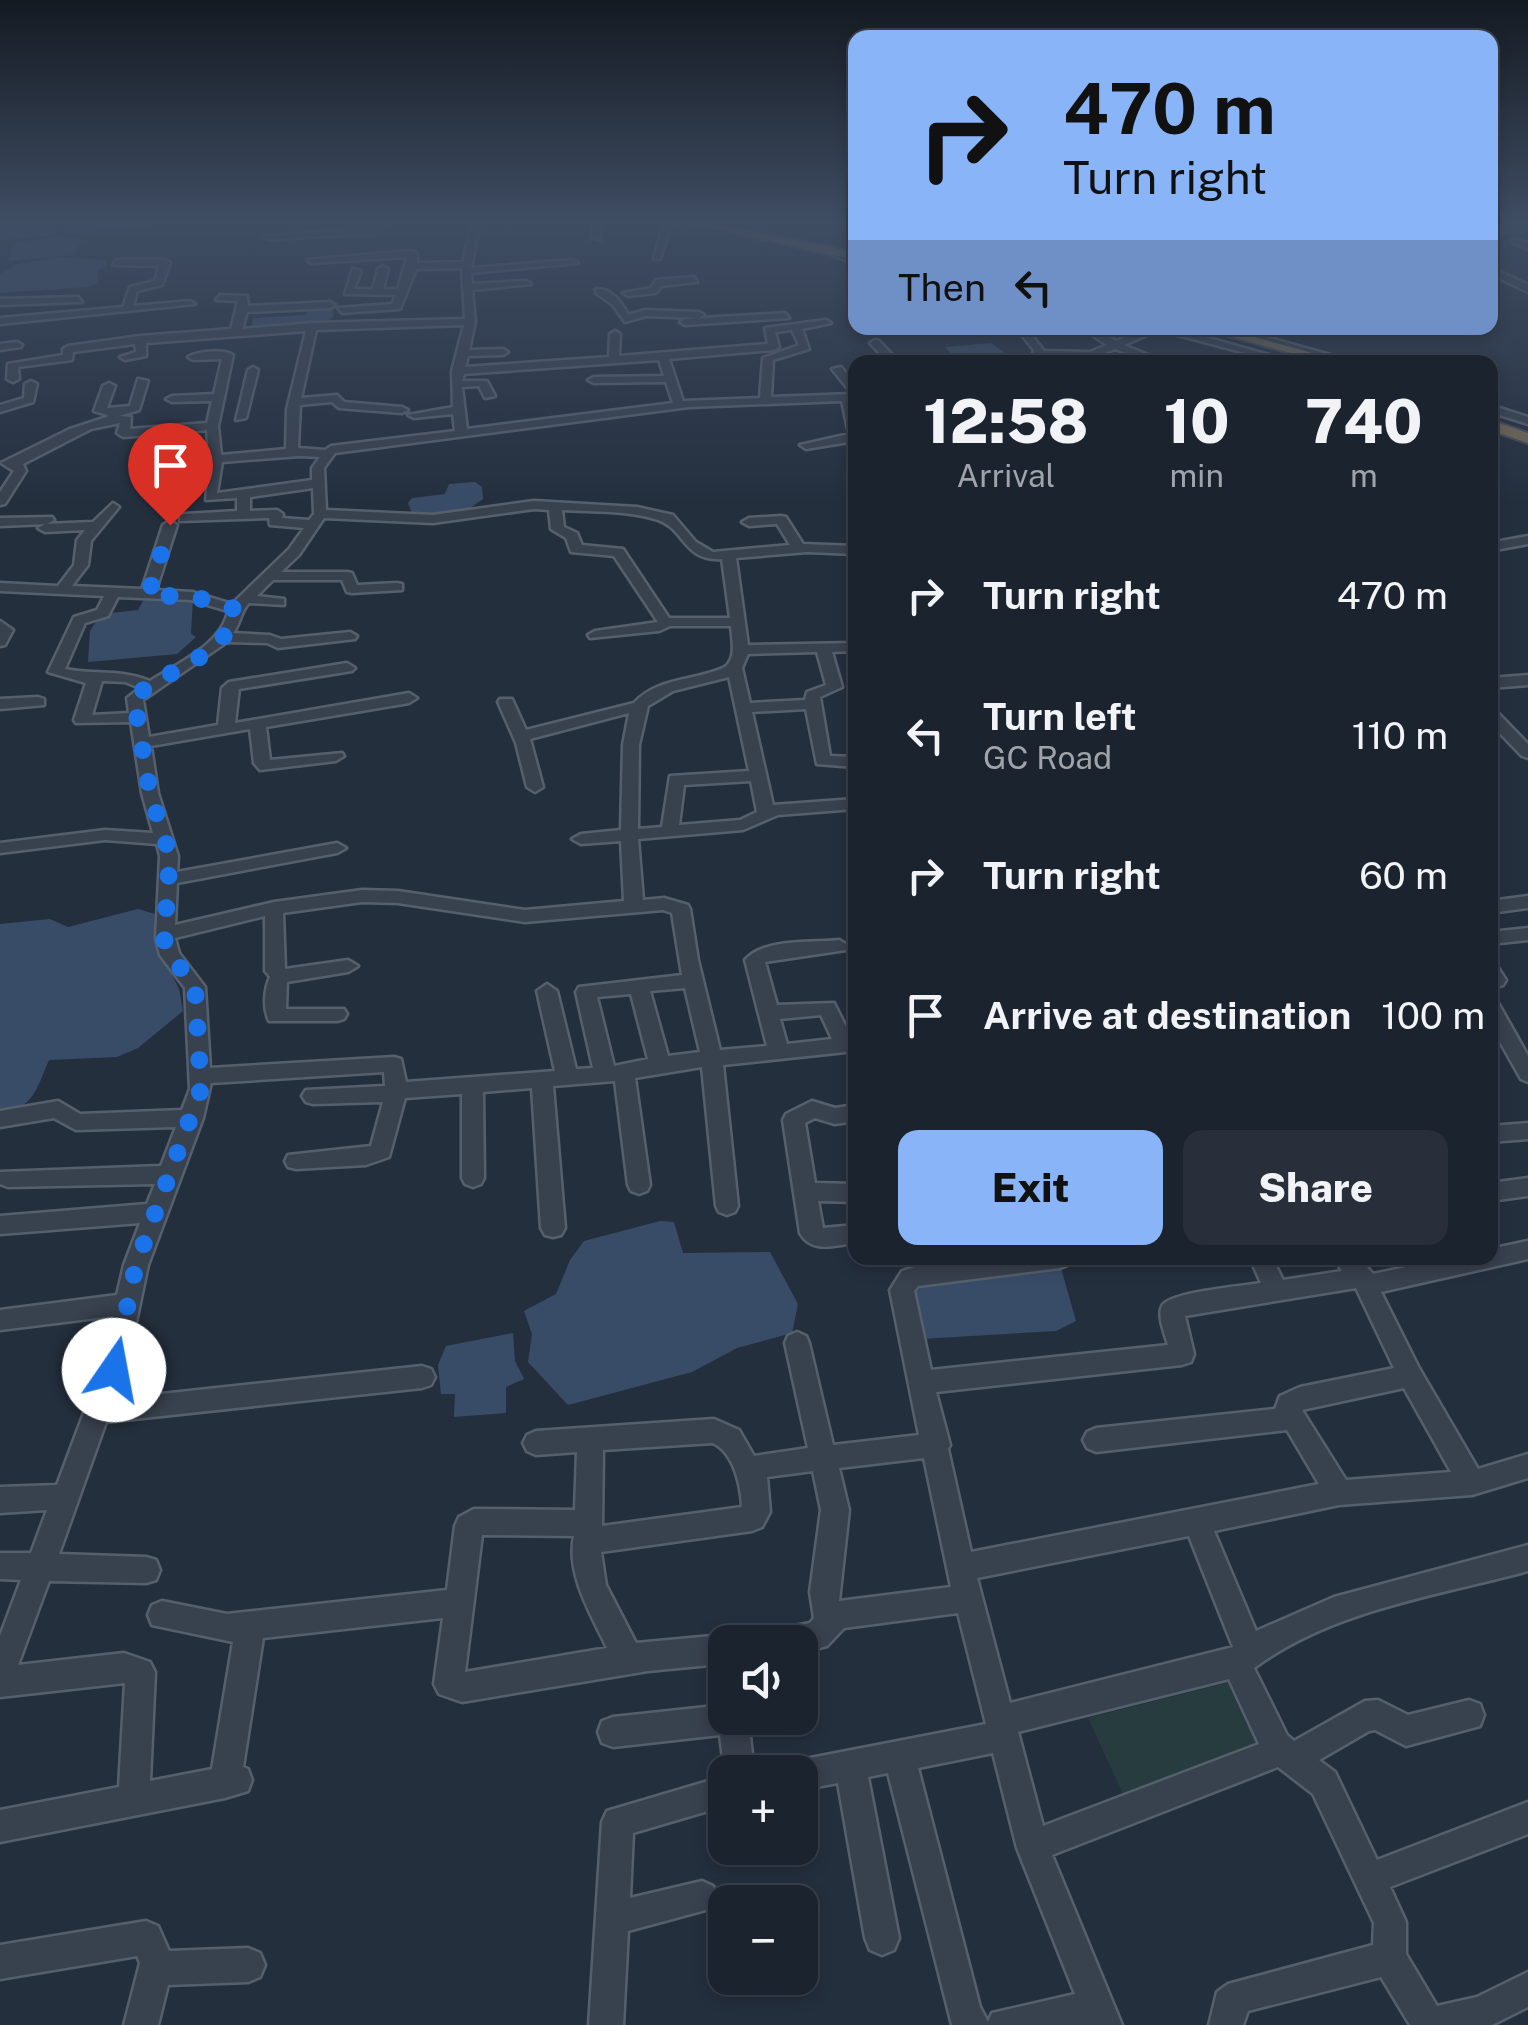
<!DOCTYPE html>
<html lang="en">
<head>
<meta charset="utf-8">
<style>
  body { margin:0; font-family:"Public Sans",sans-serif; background:#282f3a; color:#f1f3f6; height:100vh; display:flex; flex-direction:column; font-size:38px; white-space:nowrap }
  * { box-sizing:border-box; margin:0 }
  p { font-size:32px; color:#a0a4aa }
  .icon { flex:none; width:55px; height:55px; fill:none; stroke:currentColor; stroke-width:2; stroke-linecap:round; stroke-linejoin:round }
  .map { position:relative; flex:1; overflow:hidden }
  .side { position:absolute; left:848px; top:355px; width:650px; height:910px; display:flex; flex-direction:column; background:#1b232e; border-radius:20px; box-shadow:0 5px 15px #0003,0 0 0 2px #39404a }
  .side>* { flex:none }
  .hud { position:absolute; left:848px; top:30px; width:650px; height:305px; border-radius:20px; box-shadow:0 5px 15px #0003,0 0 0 2px #39404a; background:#8ab4f8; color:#111; overflow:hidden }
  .fabs { position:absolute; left:708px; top:1625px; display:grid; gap:20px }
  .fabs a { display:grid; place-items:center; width:110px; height:110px; border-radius:20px; background:#1b232e; box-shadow:0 5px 15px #0003,0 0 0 2px #39404a; font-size:50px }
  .pin { position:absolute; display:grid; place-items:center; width:85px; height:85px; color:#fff; margin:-102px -42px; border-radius:50% 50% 50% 0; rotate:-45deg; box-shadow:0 0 10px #0007 }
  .pin .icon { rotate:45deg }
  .me { position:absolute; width:110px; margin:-55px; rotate:12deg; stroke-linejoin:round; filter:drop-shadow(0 0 8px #0008) }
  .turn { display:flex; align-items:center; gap:35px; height:210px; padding:0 50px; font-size:45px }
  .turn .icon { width:130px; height:130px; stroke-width:2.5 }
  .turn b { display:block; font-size:70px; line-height:85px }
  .then { display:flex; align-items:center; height:95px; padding:0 50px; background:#0003; gap:20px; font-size:38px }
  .eta { display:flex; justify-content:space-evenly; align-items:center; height:170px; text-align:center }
  .eta b { font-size:60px; font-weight:800; line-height:70px }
  .button { display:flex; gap:20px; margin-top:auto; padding:20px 50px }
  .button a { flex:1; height:115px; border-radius:20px; background:#8ab4f8; color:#111; font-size:40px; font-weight:800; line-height:115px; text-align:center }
  .button a+a { background:#282f3a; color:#f1f3f6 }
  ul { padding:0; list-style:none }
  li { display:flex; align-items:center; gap:30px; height:140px; padding:0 50px }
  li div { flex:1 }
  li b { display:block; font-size:38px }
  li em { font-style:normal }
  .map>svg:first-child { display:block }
</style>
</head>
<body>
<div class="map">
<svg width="1528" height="2025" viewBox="0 0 1528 2025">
  <rect width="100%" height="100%" fill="#242f3e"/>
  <path fill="#263c3f" d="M1229,1682l31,67 -131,58 -41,-89z"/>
  <g fill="#394c67">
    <path d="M8,221h45l3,5 -2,9 -54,5v-17z"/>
    <path d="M65,221h77l9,4 -87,9z"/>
    <path d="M60,236l21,4 -7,15 -66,6 6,-18z"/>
    <path d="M57,257l49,3 1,6 -9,4v14l-11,3 -87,6v-19l17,-10z"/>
    <path d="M334,306l-1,11 -9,7 -33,5 -3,6 -38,-1 3,-16 53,-3 2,-7z"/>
    <path d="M991,343l22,16 -1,3h-53l-14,-15z"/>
    <path d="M475,482l7,5 1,12 -13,9 -57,8 -5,-13 4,-5 33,-4 4,-10z"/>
    <path d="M152,597l41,2 -2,35 5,3 -19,17 -89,8 2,-31 11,-17 37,-4 6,-11z"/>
    <path d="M138,909l17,5 6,39 18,36 4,22 -45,37 -21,9 -68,3c-14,32 -13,43 -49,57v-193l50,-5 18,8z"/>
    <path d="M660,1221l14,1 9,31 87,-1 28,52 -6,29 -55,15 -45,24 -124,33 -40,-43 4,-28 -8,-23 32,-17 14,-34 14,-19z"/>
    <path d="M1061,1268l15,53 -20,10 -135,8 -10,-43 21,-17z"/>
    <path d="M513,1333l2,28 9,18 -18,8v26l-52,4 1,-23h-14l-3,-29 8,-19z"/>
  </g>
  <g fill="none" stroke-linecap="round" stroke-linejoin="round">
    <defs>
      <g id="minor">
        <path d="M379,221h8l-7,12 -110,6 -5,-3 111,-8z"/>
        <path d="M472,221h8l-9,47 102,-8 5,3 -107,10 1,11 54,-3 5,3 -59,6 3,32 -6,28 34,-1 5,3 -5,3 -35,1 -3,11 144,-10 1,-23 5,-3 5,3 -1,22 149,-12 -3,-16 61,-8 5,3 -29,6 7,20 -36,11 -2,37 81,-3 -20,-25 9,-2 14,17v57l-49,8 -6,-4 49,-11 -7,-33 -153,6 -354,46 -11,15 2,42 107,5 101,-14 103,6 36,8 23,27 17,10 77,-7 -13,-21 -28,2 -7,-4 7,-4 32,-2 5,1 17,27 52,2v8l-48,-2 -71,6 12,87 107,-2v8l-23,1 10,35 -22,10 10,59 25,1v10l-38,-3 -11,-55 -54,3 21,93 82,-6v10l-77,6 -35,15 -105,9 5,61 21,-2 24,7 2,4 8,51 22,90 47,-4 -22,-86c19,-22 67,-17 94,-20l10,6 -3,4 -81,12 12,43 57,-2 17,34h4v14l-132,14 15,141 -3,6 -8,3 -8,-3 -3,-6 -14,-139 -67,11 15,107 -3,6 -8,3 -8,-3 -3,-6 -13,-104 -62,5 12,142 -4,7 -8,2 -8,-2 -4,-7 -9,-140 -49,4 1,86 -3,6 -8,3 -8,-3 -3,-6v-84l-57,4 -16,59 -23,8 -70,4 -8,-2 -3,-6 3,-6 83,-9 12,-44 -70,2 -7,-2 -4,-6 4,-6 79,-4 -1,-14 -173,11 -8,35 -55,147 -22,105 -11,29 307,-33 9,3 4,8 -4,8 -9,3 -316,34 -47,132 87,3 10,3 4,10 -4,10 -10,3 -97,-2 -31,84 106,-12 26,9 5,10 -5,109 62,-12 21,-127 -81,-17 -4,-10 4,-10 10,-4 65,13 220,-24 8,-64 4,-9 15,-8 101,1 2,-58 -41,3 -9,-4 -4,-8 4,-8 9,-4 178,-12 25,11 15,26 54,-8 -23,-105 3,-7 9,-4 9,4 3,7 24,102 86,-10 -29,-145 12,-19c52,-18 116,-16 170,-13l-4,7 -8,3 -142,18 -4,5 17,79 237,-25c-3,-11 -11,-29 -6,-39 7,-14 81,-20 99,-23l-11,-25h22l11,22 59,-9 -8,-13h25l14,16 76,-16h41v-9l38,-8v18l-147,33 38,76 59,101 50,-15v24l-56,17 -133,10 -125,26 42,100 78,-34 194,-52v26c-92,25 -196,39 -274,97l33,67 7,6 71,-40 13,-1 30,15 61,-15 11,4 4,11 -4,11 -74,20 -31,-16 -6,1 -50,29 16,12 42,88 151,-58v32l-138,53 16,35v32l31,52 40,-9 51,-25v35l-36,18h-82l-29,-48 -133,34 -5,14h-34l8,-33 11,-8 145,-39 1,-22 -61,-129 -35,-27 -226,88 70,170h-170l-64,-252 -20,4 31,161 -5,12 -12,5 -12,-5 -5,-12 -27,-155 -38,7v-18h-14l3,-8 11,-4 186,-36 -28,-111 -114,15 -17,18 -27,7v-11h-41l4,-10 47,-9 4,-5 -4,-26 11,-82 -8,-39 -46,6 3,35 -8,15 -10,4 -151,21 5,33 30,58 87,-8 12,7h-10v38l-10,-5 -5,-10 -62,6 -186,31 -23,-8 -5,-10 9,-66 -180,20 -20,129 5,2 4,11 -4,11 -23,7 -225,44v-32l119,-23 6,-104 -125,14v-61l21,-56 -21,-1v-26h31l16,-43 -47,3v-26l57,-2 43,-115 13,-54 -113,14v-20l117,-15 7,-30 16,-42 -140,11v-18l147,-12 8,-20 -147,3 -8,-3v-12l161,-6 15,-39 -100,3 -22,-12 -54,9v-16l58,-10 22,13 102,-4 8,-21 -5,-101 -25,-33 -4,-16 4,-83 -3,-12 -52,-4 -105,13v-10l105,-13 48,3 -11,-40 -11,-71 -55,1 -2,-3 12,-37 -38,-11 26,-55 23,-7 7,-14 -104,-5v-8l58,3 16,-21 3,-25 8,-10 -40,2 -7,-4 7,-4 48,-2 20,-19 6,4 -28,34 -3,24 -16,21 70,3 21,-64 7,-4 7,4 -21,65 36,2 40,12 57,-55 15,-21 -34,-3 -1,-7 -89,3v-6l5,-1 52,-3v-13l-31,2 4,-37 -44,3 -1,-32 -42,3 -6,-4 3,-10 -29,6 -68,35 3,7 -21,33 -5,1v-13l14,-21 -13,-8 69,-34 37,-12 1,-2 -14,-4 9,-25 6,-3 6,3 -8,22 23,-2 8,-27 10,2 -9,29 -20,6 12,1 -1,12 77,-6 5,-22 -40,1 -6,-3 6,-3 42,-2 8,-35 -29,1 -5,-3c10,-6 35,-8 45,-2l-15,71 3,29 65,-6 1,-40 19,-78 -160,12v13l-21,4 -5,-3 16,-5 -1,-8 -62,8 -1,8 -54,7 1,12 -6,3 -6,-3 1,-15 55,-9v-6l5,-3 72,-10 91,-7 7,-28 -22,-1 4,-5 27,1 1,10 82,-4 5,3 -5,3 -83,4 -5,17 70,-6 153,-4 -3,-51 -46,1 -16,40 -58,4 -4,-5 54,-4 4,-9 -51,-1 8,-25 8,2 -7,18h19l5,-20 5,-3 5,3 -5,20h15l9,-32 -95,6 -5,-3 105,-9 5,3v9l46,-1zM464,325l-12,46 1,36 -45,8 6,3 39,-4 2,17 -124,15 -6,4 -27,-2 2,-43 32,-3 7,6 63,5 6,-3 -6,-3 -58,-5 -7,-7 -36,3 15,-68zM792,330l7,15 -36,13 -3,40 -77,3 -14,-42 105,-9 5,-3 -4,-15zM659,360l5,16 -70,1 -6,3 6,3 72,-1 7,21 -206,26 -5,-42 17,-1 6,12 10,-2 -8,-15h-25l2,-7zM207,430l2,26 -33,3 1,-26zM299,456l21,1 -8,11v12l-95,13 5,-31zM313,488l1,26 -5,6 -27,-2 1,-4 -6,-4 -27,1v-14zM534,509l15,1 2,19 15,9 5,14 43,4 44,66 -63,9 -7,4 2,3 69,-7 11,-5h61c1,14 6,31 -6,41 -29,14 -68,10 -91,36l-108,27 -14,-31h-12l-2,3 18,41 11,44 8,5 8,-5 -13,-48 99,-26 -6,32 -2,85 -40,4 -9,5 9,5 40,-3 3,60 -99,9 -127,-19 -36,-1 -88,12 -99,23 2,-42 160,-30 9,-5 -9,-5 -160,29 1,-16 -20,-63 -7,-47 99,-17 4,34 6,7 76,-9 8,-5 -2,-3 -72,7 -4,-33 143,-24 8,-5 -8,-5 -174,30 4,-34 113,-18 3,-3 -8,-5 -118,19 -7,6 -4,37 -69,12 -6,-37 84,-58 40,1 11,5 77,-9 2,-3 -7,-4 -69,7 -11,-4 -37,-2c8,-10 7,-21 16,-30l35,2v-6l-27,-3 16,-16h69l5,12 5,1 50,-3v-6l-5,-1 -40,2 -5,-12 -5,-1h-66l18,-17 25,-37 109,5zM562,510c31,2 66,0 96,10 26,8 26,42 64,39l8,59h-61l-46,-69 -41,-4 -5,-12 -13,-6zM118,597l73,3 37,11c-6,34 -52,53 -78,70 -29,-12 -56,-6 -85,-12l20,-46 23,-7zM817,652l9,33 -19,7 -2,8 -55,3 -8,-35 6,-14zM729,677l20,94 -79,5 -8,51 -24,2 1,-84 9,-39 25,-15zM102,681l23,1 15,6 -13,10 2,15 -37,2zM751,781l6,31 -17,8 -61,5 5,-40zM362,902l36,1 127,19 138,-12 9,3 10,62 -103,12 -3,5 17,76 -17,1 -19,-78 -10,-7 -10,7 18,80 -149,11 -5,-23 -7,-2 -184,11 -5,-81 -26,-34 -4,-15 90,-22v55l5,6c-6,13 -7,32 -1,44h68l7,-2 3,-5 -3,-5h-58l1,-27 61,-10 10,-6 -10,-6 -63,9 -2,-56zM685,988l15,64 -32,4 -18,-65zM631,994l17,65 -34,7 -17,-69zM821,1015l11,24 -45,5 -7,-25zM1356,1288l38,80 -94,19 -20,9 -5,13 -179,19 -9,4 -4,8 4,8 9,4 191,-22 32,54 -348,68 -23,-103 2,-4 -14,-53 246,-27 9,-3 3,-8 -9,-38zM1404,1388l47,84 -105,8 -44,-70zM713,1443c21,10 28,42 29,64l-140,19 1,-76zM924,1458l27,129 -112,14 10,-91 -10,-42zM482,1535l92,1c-8,38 17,78 33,112l-142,24zM1189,1536l44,111 -223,56 -33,-125zM1229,1679l30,65 -216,82 -25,-94zM993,1753l24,95 58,146 -83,19 -4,9 -8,-15 -62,-239z"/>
        <path d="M592,221h8v19l-8,-2z"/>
        <path d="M670,221h10l-10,7 -10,31h-6l8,-32z"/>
        <path d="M1528,224v6l-38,4v-6z"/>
        <path d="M1513,239l15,4v6l-15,-6z"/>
        <path d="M831,248l24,10v6l-27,-11z"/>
        <path d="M116,260h49l5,3 -8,22 -25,6 -4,15 57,-5 5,3 -195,20v-6l123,-11 7,-20 25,-6 4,-15 -46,-1z"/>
        <path d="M1490,267l38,18v7l-38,-18z"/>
        <path d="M694,277l3,5 -36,4 -5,7 -28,3 -5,-3 28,-5 5,-8z"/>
        <path d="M596,289c15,-1 26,13 32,26l17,-5 54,2 5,3 -5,3 -53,-2 -21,6 -12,-17 -17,-12z"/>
        <path d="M78,297l4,5 -82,3v-6z"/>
        <path d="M785,313l4,5 -104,7 -5,-3 5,-3z"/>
        <path d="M1016,328h10l18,23 46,1 17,-7 -21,-14v-3h9l21,13 31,-13h26l121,34h-15l-120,-32 -35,15 41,17h-14l-36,-13 -23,9 -51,-1 -3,5h-8l4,-12z"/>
        <path d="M1219,328h15l121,34h-15z"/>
        <path d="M875,340l4,1 20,21h-11l-18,-19z"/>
        <path d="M17,342l5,3 -1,2 -21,3v-6z"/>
        <path d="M253,367l5,3 -12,48 -10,2 12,-50z"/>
        <path d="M31,381l6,3 -4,18 -33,10v-7l24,-7 1,-14z"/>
        <path d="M1490,405l38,12v7l-38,-12z"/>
        <path d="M52,517l2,3 -7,4 -47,2v-8z"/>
        <path d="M1528,536v8l-38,7v-8z"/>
        <path d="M0,621l13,9 -8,15 -5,1z"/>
        <path d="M1528,675v10l-38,3v-10z"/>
        <path d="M38,697l6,2v6l-44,4v-10z"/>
        <path d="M1490,709l6,2 32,33v14l-6,-2 -32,-33z"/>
        <path d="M1528,896v12l-38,5v-12z"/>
        <path d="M1528,928v12l-38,4v-12z"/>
        <path d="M1490,964l7,2 9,14 -3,5 -13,5z"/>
        <path d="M1490,999l7,2 31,55v26l-7,-3 -31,-55z"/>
        <path d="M812,1101l23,7 20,-3v16l-20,3 -20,-6 -10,5 10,60 40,1v18l-37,-1 5,27 32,-3v18c-21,2 -43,11 -55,-10l-17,-113 3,-6z"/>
        <path d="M1528,1123v16l-38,3v-16z"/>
        <path d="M1528,1178v18l-38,5v-18z"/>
        <path d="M725,1705v13h23l6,54h-29v3l-5,-40 -107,12 -11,-4 -4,-11 4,-11 11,-4z"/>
        <path d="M725,1776v30l-92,27 -3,65 72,-17 11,5 5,11 -5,11 -85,23 -5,94h-34l13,-203 5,-11z"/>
        <path d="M146,1921l12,5 11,25 79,-3 12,5 5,12 -5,12 -12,5 -80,3 -10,40h-34l16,-62 -3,-7 -137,23v-34z"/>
      </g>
      <g id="highway">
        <path d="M680,221h22l153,31v8z"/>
        <path d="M1200,328h22l123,34h-22z"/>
        <path d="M1490,420l38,13v10l-38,-13z"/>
      </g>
    </defs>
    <use href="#minor" stroke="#565f6c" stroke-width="5"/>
    <use href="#highway" stroke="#434c59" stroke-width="4"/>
    <use href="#minor" fill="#38414e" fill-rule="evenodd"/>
    <use href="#highway" fill="#746855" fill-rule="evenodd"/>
  </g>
  <linearGradient id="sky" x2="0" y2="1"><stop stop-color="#141a22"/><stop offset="0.44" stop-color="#3f4d63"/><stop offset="1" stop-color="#3f4d63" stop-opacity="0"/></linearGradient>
  <rect width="1528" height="504" fill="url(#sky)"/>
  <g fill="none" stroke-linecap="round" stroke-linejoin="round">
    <path stroke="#1a73e8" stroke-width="18" stroke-dasharray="0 32.4" d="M114,1370l22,-105 65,-176 -6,-103 -25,-31 -6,-16 6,-83 -20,-63 -16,-95c32,-31 94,-39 101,-89l-43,-13h-44l22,-71"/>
  </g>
</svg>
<div class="fabs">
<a><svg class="icon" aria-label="sound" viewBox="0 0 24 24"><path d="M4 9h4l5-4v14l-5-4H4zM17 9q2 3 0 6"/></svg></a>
<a>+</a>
<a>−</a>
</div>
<div class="pin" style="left:170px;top:525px;background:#d93025"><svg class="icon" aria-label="arrive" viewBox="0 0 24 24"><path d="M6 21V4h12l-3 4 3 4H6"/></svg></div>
<svg class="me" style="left:114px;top:1370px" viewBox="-20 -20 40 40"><circle r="19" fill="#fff"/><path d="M0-13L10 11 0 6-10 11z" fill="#1a73e8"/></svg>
<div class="hud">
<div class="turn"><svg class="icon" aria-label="right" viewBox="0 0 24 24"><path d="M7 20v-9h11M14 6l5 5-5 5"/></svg><div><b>470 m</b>Turn right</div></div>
<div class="then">Then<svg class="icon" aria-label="left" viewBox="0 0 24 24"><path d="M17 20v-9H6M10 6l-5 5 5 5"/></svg></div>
</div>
<section class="side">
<div class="eta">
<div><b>12:58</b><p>Arrival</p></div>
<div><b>10</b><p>min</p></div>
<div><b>740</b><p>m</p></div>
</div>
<ul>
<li><svg class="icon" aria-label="right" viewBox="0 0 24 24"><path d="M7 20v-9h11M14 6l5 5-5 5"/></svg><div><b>Turn right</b></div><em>470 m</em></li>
<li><svg class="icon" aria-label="left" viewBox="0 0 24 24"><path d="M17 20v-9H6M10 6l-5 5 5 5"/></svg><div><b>Turn left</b><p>GC Road</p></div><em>110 m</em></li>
<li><svg class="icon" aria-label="right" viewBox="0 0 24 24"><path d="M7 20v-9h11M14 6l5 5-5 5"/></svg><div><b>Turn right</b></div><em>60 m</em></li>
<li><svg class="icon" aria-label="arrive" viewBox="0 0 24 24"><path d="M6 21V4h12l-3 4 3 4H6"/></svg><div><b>Arrive at destination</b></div><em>100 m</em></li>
</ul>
<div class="button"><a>Exit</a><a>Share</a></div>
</section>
</div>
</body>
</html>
